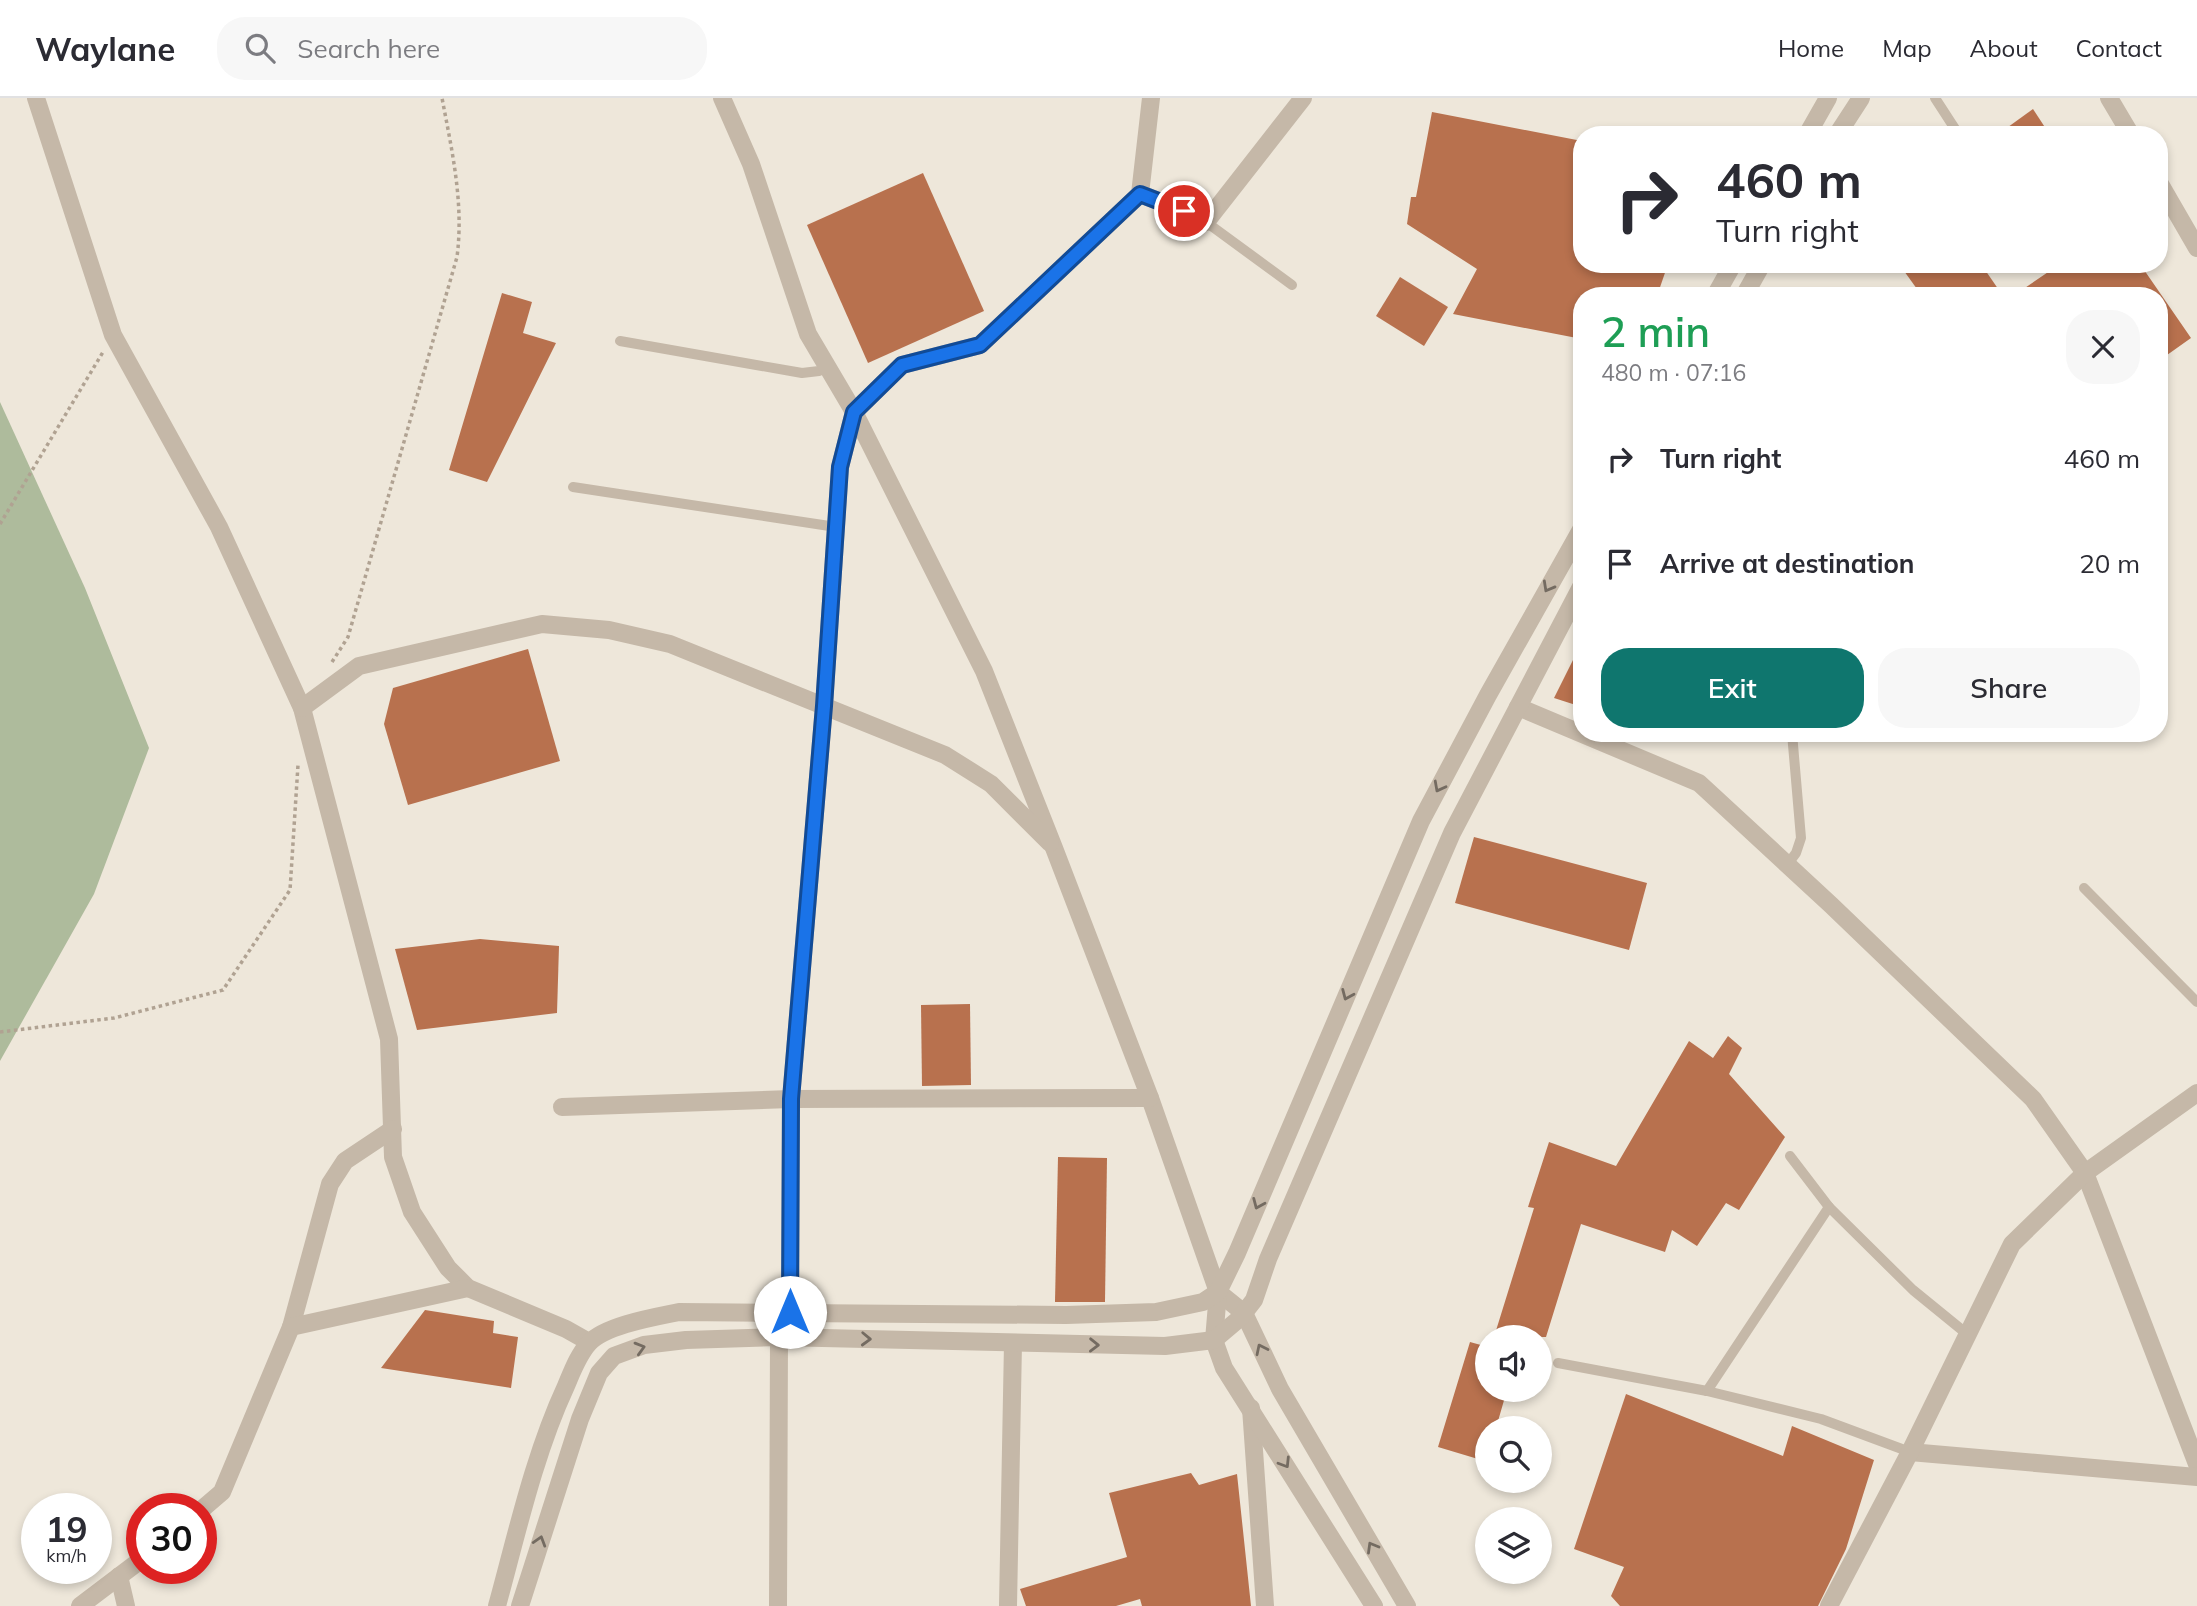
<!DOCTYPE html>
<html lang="en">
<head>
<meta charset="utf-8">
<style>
  body { margin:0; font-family:Mulish,sans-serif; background:#f7f7f7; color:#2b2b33; height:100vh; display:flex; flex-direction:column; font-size:26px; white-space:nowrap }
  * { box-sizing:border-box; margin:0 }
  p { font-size:23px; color:#7c7c81 }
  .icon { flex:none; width:38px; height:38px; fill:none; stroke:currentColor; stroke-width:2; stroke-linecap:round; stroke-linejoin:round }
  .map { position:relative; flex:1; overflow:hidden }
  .sheet { position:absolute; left:1573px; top:189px; width:595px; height:455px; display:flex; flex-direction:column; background:#fff; border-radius:28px; box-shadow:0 4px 10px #0003 }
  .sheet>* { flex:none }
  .hud { position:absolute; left:1573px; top:28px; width:595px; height:147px; border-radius:28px; box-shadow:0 4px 10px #0003; background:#fff; color:#2b2b33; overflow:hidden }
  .buttons { position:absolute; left:1475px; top:1227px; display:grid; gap:14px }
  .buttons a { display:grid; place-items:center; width:77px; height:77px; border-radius:50%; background:#fff; box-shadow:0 4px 10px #0003; font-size:35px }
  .speed { position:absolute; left:21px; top:1395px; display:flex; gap:14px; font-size:35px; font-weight:700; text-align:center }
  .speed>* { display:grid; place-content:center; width:91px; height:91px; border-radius:50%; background:#fff; box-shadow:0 4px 10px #0003; line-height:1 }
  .speed small { font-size:18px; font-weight:400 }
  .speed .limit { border:10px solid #d22; background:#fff; color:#111 }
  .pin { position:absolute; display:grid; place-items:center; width:60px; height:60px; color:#fff; margin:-30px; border:4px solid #fff; border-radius:50%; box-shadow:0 2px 7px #0007 }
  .me { position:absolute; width:77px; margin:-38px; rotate:0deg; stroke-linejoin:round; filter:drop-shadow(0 0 5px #0008) }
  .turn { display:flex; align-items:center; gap:24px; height:147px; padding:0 28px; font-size:32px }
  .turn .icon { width:91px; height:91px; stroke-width:2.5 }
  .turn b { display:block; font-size:49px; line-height:60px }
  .round { display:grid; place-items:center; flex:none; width:74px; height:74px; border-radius:28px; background:#f7f7f7 }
  .head { display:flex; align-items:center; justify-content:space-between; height:119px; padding:0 28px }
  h1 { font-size:42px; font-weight:600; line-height:52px; color:#1e9e55 }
  .action { display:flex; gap:14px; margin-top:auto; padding:14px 28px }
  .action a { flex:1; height:80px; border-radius:28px; background:#0f766e; color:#fff; font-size:28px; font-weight:600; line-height:80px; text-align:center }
  .action a+a { background:#f7f7f7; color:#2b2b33 }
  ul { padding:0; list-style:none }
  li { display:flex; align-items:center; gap:21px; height:105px; padding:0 28px }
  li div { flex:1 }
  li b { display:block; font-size:26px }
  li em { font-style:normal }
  header { display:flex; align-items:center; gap:42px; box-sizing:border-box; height:98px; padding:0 35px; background:#fff; border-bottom:2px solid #e1e1e2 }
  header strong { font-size:33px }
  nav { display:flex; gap:38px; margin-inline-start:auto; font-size:24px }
  .search { width:490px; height:63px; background:#f7f7f7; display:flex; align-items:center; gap:18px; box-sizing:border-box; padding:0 24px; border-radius:28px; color:#7c7c81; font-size:26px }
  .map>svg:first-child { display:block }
</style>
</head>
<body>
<header>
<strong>Waylane</strong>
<div class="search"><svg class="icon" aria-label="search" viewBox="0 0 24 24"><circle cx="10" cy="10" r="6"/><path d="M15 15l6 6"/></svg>Search here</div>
<nav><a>Home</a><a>Map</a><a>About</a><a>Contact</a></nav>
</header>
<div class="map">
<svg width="2197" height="1508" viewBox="0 0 2197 1508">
  <rect width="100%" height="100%" fill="#eee7da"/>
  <path fill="#aebb9c" d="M0,304l85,186 64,160 -55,146 -94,167z"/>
  <g fill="#b8714e">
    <path d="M2033,11l17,26h-53z"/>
    <path d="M1432,14l150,29v123h86l-11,32h-75v43l-129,-25 24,-45 -70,-45 4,-27h5z"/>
    <path d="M923,75l61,138 -116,52 -61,-138z"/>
    <path d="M1899,166h82l22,32h-81z"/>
    <path d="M2060,166h80l51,74 -31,22v-64h-147z"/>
    <path d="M1400,179l48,30 -24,39 -48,-30z"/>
    <path d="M502,195l30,9 -9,31 33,10 -69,139 -38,-12z"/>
    <path d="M1582,544v65l-28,-9z"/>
    <path d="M528,551l32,112 -152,44 -24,-81 9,-36z"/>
    <path d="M1474,739l173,46 -18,67 -174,-47z"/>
    <path d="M480,841l79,7 -2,67 -140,17 -22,-81z"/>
    <path d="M970,906l1,81 -49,1 -1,-81z"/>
    <path d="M1728,938l14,12 -13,26 56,63 -46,73 -13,-7 -29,43 -25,-16 -7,22 -84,-28 -35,113h-52l40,-129 -6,-1 21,-65 67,24 73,-125 24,17z"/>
    <path d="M1058,1059l49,1 -2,144h-50z"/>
    <path d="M425,1212l69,11 -1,12 25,4 -7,51 -130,-20z"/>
    <path d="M1470,1244l18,5v43h19l-11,38h-8v34l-50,-15z"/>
    <path d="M1626,1296l157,62 9,-30 82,34 -28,89 -28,57h-198l-9,-10 13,-29 -50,-18z"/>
    <path d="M1191,1375l8,12 38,-11 14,132h-109l-2,-7 -24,7h-90l-6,-17 107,-32 -18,-64z"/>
  </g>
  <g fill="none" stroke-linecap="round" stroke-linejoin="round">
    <g stroke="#b0a292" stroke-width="3.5" stroke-dasharray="3.5 3.5" stroke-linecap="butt">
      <path d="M0,426l103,-172"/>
      <path d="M332,564l16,-25 109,-380c7,-54 -5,-106 -15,-159"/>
      <path d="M0,934l114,-14 109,-28 67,-100 8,-125"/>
    </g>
    <g stroke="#c5b8a8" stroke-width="10">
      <path d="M1935,0l24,37"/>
      <path d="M1206,124l86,63"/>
      <path d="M620,243l182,32 17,-2 8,-5"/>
      <path d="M573,389l263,40"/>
      <path d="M1787,767l9,-12 5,-15 -9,-105"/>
      <path d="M2084,790l113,114"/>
      <path d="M1790,1058l39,51 84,83 54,44"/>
      <path d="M1558,1265l149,28 114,28 89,33"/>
      <path d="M1707,1293l122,-184"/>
    </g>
    <g stroke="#c5b8a8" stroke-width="18">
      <path d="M36,0l77,237 106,192 83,181 87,331 4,118 19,55 36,56 20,20 98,41 23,13"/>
      <path d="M722,0l29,66 57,170 46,78 130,259 70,177 96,250 68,194"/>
      <path d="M2109,0l22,37"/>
      <path d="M2160,86l37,64"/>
      <path d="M1140,96l44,17 22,11 97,-124"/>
      <path d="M1518,609l181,76 132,122 202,194 52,74 112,291"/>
      <path d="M302,610l57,-42 183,-42 67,6 61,14 275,111 46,29 59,59"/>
      <path d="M562,1009l229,-8 359,-1"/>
      <path d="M790,1214l1,-213 33,-393 16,-239 14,-55 48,-47 78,-20 160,-151 11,-96"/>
      <path d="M291,1229l39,-143 15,-23 48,-32"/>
      <path d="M1251,1310l14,198"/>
      <path d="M1910,1354l287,25"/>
      <path d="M201,1412l21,-18 69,-165 177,-39"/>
      <path d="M119,1478l7,30"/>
      <path d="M80,1508l62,-47"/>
      <path d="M778,1508l1,-269"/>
      <path d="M1008,1508l5,-263"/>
      <path d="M1829,1508l81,-154 102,-208 73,-71 112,-80"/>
    </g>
    <g stroke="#c5b8a8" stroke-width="18">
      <path d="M1807,37l21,-37"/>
      <path d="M1837,37l24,-37"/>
      <path d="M1715,198l18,-32"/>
      <path d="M1744,198l18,-32"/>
      <path d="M1218,1194l26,21 36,76 127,217"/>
      <path d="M1218,1194l-4,48 10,28 150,238"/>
      <path d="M497,1508c20,-73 37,-151 69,-220 6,-14 12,-31 23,-43 17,-18 66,-26 90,-31l387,3 90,-3 47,-10 15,-10 19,-39 184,-432 67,-126 94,-167"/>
      <path d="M520,1508l60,-187 19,-46 15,-17 30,-11 42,-5 93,-3 386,9 49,-6 26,-22 14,-18 14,-41 184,-426 130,-248"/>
    </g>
  </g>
  <defs><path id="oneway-chevron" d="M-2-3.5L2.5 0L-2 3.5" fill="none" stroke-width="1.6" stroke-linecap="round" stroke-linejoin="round" transform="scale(1.75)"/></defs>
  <g stroke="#746b61">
    <use href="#oneway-chevron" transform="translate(1548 489) rotate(119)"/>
    <use href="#oneway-chevron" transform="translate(1439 689) rotate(118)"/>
    <use href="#oneway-chevron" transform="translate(1347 897) rotate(113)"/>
    <use href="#oneway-chevron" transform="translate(1258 1106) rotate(113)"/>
    <use href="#oneway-chevron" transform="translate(866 1241) rotate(2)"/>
    <use href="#oneway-chevron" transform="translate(1094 1247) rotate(1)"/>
    <use href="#oneway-chevron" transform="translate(640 1250) rotate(-16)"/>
    <use href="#oneway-chevron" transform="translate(1261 1251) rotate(-116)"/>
    <use href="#oneway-chevron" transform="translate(1285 1365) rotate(58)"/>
    <use href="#oneway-chevron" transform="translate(540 1443) rotate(-73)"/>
    <use href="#oneway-chevron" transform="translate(1372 1449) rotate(-120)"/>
  </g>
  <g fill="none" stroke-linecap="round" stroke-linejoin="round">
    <defs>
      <path id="route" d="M790,1214l1,-213 33,-393 16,-239 14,-55 48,-47 78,-20 160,-151 44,17"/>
    </defs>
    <use href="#route" stroke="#114b97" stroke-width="18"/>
    <use href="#route" stroke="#1a73e8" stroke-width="12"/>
  </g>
</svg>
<div class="buttons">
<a><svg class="icon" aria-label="sound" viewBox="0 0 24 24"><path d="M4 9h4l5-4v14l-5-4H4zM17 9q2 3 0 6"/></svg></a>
<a><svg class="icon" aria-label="search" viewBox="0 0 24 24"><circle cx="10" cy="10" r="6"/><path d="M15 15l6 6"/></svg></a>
<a><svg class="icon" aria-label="layers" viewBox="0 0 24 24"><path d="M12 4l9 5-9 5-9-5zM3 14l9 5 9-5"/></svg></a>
</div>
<div class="speed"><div>19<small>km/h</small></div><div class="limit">30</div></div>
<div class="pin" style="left:1184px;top:113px;background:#d93025"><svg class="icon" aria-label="arrive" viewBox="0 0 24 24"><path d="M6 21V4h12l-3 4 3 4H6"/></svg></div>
<svg class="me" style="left:790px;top:1214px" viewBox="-20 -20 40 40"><circle r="19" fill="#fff"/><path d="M0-13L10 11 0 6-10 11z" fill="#1a73e8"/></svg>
<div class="hud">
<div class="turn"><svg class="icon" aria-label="right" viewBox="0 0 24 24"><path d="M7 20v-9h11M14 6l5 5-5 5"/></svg><div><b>460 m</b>Turn right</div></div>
</div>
<section class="sheet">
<div class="head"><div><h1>2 min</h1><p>480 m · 07:16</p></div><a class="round"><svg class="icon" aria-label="close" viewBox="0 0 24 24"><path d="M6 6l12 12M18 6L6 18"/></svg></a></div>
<ul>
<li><svg class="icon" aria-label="right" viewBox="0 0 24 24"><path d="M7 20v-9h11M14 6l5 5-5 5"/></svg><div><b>Turn right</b></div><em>460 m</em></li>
<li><svg class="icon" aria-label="arrive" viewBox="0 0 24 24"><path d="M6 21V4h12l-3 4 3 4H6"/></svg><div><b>Arrive at destination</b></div><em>20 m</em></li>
</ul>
<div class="action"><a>Exit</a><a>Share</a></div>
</section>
</div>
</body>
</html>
